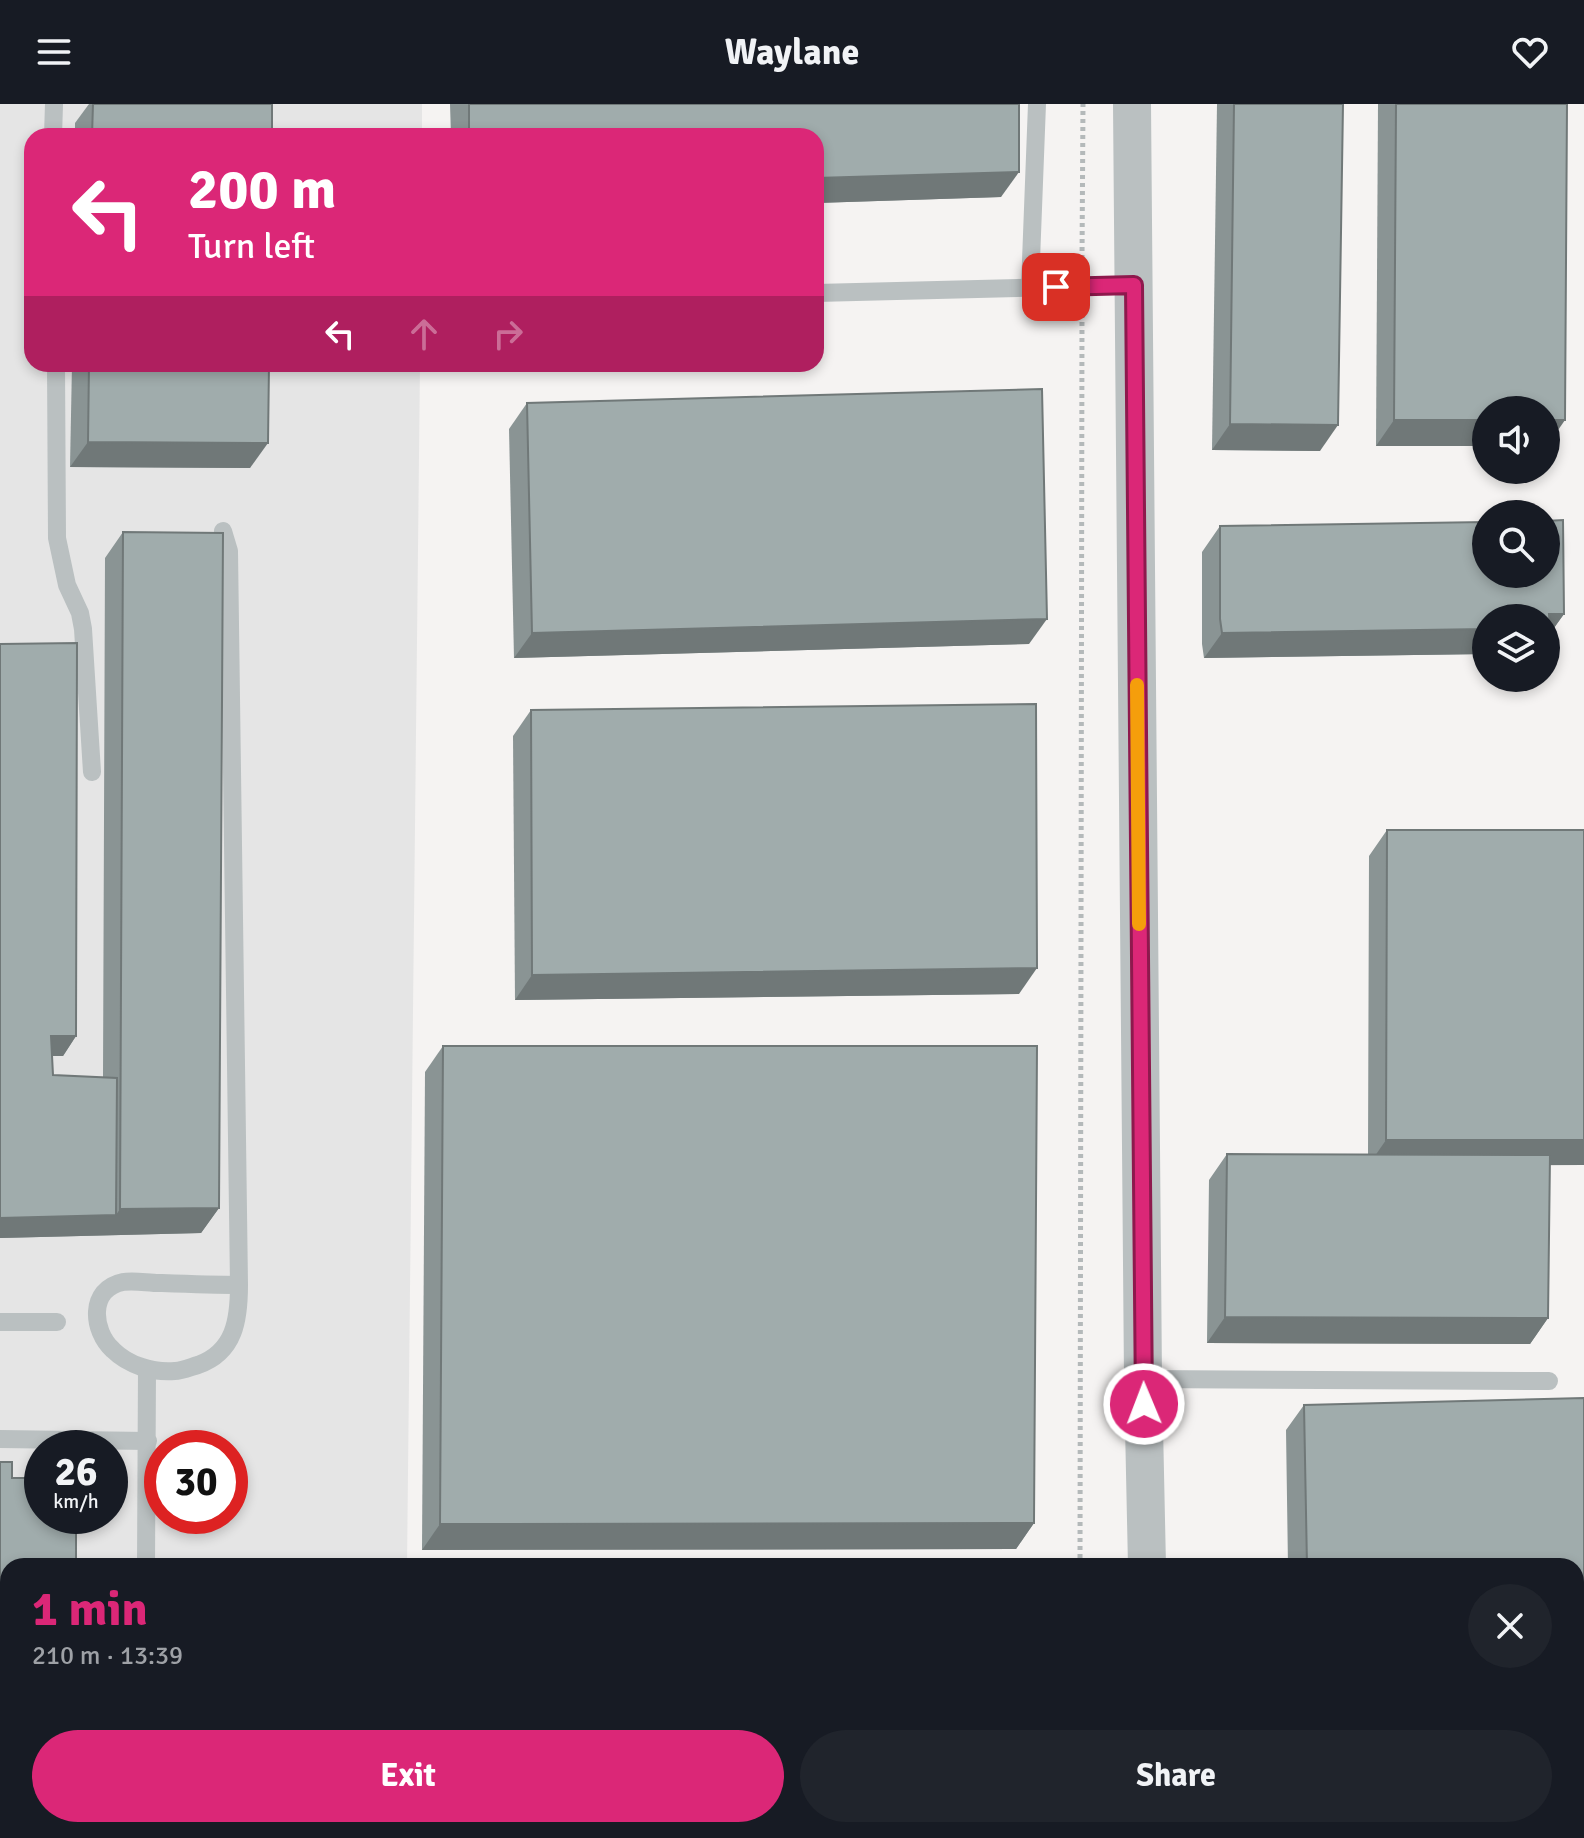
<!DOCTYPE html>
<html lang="en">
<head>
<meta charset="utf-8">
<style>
  body { margin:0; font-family:Signika,sans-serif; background:#20242c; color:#f1f3f6; height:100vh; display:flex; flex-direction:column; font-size:30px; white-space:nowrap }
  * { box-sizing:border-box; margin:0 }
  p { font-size:26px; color:#9ea1a6 }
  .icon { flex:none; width:44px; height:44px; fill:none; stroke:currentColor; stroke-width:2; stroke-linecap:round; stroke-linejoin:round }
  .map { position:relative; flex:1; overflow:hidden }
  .panel { position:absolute; left:0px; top:1454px; width:1584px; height:280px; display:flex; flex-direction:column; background:#171b24; border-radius:24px 24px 0 0; box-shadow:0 4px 12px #0003 }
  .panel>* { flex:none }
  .top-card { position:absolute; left:24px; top:24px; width:800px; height:244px; border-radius:24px; box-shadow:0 4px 12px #0003; background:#db2777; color:#fff; overflow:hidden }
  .tools { position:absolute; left:1472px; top:292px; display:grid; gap:16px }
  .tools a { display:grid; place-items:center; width:88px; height:88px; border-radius:50%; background:#171b24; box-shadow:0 4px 12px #0003; font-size:40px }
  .speed { position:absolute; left:24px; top:1326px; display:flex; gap:16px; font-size:40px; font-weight:700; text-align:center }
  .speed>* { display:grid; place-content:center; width:104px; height:104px; border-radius:50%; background:#171b24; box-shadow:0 4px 12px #0003; line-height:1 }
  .speed small { font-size:20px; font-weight:400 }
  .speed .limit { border:12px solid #d22; background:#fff; color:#111 }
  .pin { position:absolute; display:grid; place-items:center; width:68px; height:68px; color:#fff; margin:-34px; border-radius:16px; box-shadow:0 4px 12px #0006 }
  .me { position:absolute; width:88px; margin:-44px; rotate:359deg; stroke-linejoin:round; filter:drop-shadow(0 0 6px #0008) }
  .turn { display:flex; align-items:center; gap:28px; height:168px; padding:0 32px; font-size:36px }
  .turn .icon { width:104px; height:104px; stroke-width:2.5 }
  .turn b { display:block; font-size:56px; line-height:68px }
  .lanes { display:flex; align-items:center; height:76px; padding:0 32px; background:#0003; justify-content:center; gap:40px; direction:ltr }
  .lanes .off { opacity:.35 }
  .round { display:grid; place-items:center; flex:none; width:84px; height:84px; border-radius:42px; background:#20242c }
  .head { display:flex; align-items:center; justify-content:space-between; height:136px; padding:0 32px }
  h1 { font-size:48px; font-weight:700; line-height:60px; color:#db2777 }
  .cta { display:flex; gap:16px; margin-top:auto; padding:16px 32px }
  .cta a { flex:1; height:92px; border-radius:48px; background:#db2777; color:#fff; font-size:32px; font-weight:700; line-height:92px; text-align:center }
  .cta a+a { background:#20242c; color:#f1f3f6 }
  header { display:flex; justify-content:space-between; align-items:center; height:104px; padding:0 32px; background:#171b24; font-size:36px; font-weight:700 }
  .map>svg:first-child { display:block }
</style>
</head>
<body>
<header><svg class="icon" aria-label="menu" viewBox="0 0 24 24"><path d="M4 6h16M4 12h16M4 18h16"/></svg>Waylane<svg class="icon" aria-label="heart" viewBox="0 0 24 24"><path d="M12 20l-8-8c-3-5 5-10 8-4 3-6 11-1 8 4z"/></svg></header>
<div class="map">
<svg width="1584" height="1734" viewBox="0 0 1584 1734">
  <rect width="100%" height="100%" fill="#f5f3f2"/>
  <path fill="#e5e5e5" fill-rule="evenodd" d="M0,0h422v32h-390v228h388l-13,1202h-399v264h396v8h-404zM42,1344h68v68h-68zM162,1344h68v68h-68z"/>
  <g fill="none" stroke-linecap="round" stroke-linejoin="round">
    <g stroke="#b4b9ba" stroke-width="5" stroke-dasharray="4 4" stroke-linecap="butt">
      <path d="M1082,155l1,-155"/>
      <path d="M1080,1462l2,-1253"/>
      <path d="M1079,1734v-8"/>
    </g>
    <g stroke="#bac0c1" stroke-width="18">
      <path d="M53,32l1,-32"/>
      <path d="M1030,183l7,-183"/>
      <path d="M816,189l318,-8"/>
      <path d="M56,260l1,174 10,47 13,28 3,16 9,143"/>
      <path d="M223,427l6,20 10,734c0,34 -4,67 -41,80 -7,2 -16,6 -23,6 -22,2 -47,-6 -62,-21 -21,-19 -25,-61 10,-68 11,-2 25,1 36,1 27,1 53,2 80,2"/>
      <path d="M0,1218h57"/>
      <path d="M1143,1275l406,2"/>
      <path d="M0,1335l148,2"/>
      <path d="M146,1462l1,-197"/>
      <path d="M146,1726v8"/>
      <path d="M993,1734l25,-1 11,-7"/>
    </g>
    <g stroke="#bac0c1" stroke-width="38">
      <path d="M1132,0l11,1275 4,187"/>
      <path d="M1150,1726v8"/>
    </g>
  </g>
  <g fill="#8a9494">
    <path d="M89,0h183v32h-197v-13z"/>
    <path d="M450,0h569l-18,93 -185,6v-67h-365z"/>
    <path d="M1217,0h126l-23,347 -108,-1z"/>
    <path d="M1378,0h189l-20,342h-171z"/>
    <path d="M72,260h197l-19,104 -180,-1z"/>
    <path d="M527,299l502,241 -515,14 -5,-229z"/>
    <path d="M1220,422l344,88 -18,25v-21h-60v36l-282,4 -2,-14v-92z"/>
    <path d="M123,428l96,676 -18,25 -201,5v-594l76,392 -13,20h-11l1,19 50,3 2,-520z"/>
    <path d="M531,606l488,284 -504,6 -2,-264z"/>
    <path d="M1387,726l163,335 -2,153 -18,26 -323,-1 2,-163 18,-26 141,1 1,-299z"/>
    <path d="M443,942l591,477 -18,26 -594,1 3,-478z"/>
    <path d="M1584,1294v266l-8,11v-109h-288l-2,-136 18,-25z"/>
  </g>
  <g fill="#707878">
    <path d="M1019,68l-18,25 -185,6v-25z"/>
    <path d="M1394,316h92v26h-110z"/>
    <path d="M1546,316h19l-18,26h-1z"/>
    <path d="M1230,320l108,1 -18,26 -108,-1z"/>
    <path d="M88,338l180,1 -18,25 -180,-1z"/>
    <path d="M1549,510h15l-18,25v-20z"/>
    <path d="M1047,515l-18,25 -515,14 18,-25z"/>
    <path d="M1486,525v25l-282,4 18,-25z"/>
    <path d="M1037,864l-18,26 -504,6 17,-25z"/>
    <path d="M51,932h25l-13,20h-25z"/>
    <path d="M1386,1036h198v25l-216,1z"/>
    <path d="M219,1104l-18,25 -201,5v-20l116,-3 4,-6z"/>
    <path d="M1225,1213l323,1 -18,26 -323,-1z"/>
    <path d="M1034,1419l-18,26 -594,1 18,-26z"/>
    <path d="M1576,1555h8v5l-8,11z"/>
  </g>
  <g fill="#a0acac" stroke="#707878" stroke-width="2">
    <path d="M93,0h179v32h-180z"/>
    <path d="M469,0h550v68l-203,6v-42h-347z"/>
    <path d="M1234,0h109l-5,321 -108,-1z"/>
    <path d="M1396,0h171l-2,316h-19v-10h-60v10h-92z"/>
    <path d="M89,260h180l-1,79 -180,-1z"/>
    <path d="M1042,285l5,230 -515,14 -5,-230z"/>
    <path d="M1563,416l1,94h-15l1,14h-4v-10h-60v11l-264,4 -2,-14v-93l266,-4v52h60v-53z"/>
    <path d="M123,428l100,1 -4,675 -99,1z"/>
    <path d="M77,539l-1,393h-25l2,39 64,3 -1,137 -116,3v-574z"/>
    <path d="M1036,600l1,264 -505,7 -1,-265z"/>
    <path d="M1387,726h197v310h-198z"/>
    <path d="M443,942h594l-3,477 -594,1z"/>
    <path d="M1227,1050l323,1 -2,163 -323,-1z"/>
    <path d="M1584,1294v261h-8v-93h-269l-3,-161z"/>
    <path d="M0,1358h12v16h30v38h34v50h-68v264h122v8h-130z"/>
    <path d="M808,1456l229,3v3h-229z"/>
  </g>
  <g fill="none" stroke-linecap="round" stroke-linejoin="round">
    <defs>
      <path id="route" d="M1056,183l78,-2 10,1119"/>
    </defs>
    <use href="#route" stroke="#8e194d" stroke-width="20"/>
    <use href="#route" stroke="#db2777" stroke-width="14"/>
    <path stroke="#f59e0b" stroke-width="14" d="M1137,581l2,239"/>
  </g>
</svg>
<div class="tools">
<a><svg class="icon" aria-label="sound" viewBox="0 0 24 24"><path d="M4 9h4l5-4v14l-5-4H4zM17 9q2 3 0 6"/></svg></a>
<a><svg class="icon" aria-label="search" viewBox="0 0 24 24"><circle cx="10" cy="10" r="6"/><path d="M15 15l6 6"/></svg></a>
<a><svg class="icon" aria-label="layers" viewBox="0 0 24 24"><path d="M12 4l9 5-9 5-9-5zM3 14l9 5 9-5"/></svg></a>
</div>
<div class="speed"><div>26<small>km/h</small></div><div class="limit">30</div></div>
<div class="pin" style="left:1056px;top:183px;background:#d93025"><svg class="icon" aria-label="arrive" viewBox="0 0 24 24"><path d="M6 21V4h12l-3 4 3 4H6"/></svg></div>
<svg class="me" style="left:1144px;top:1300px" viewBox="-20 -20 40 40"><circle r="17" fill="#db2777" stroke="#fff" stroke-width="3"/><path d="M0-11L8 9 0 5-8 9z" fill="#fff"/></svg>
<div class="top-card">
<div class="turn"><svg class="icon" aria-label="left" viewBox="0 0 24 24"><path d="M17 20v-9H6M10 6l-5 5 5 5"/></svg><div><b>200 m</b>Turn left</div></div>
<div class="lanes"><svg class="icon" aria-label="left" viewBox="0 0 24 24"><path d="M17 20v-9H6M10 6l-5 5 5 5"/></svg><svg class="icon off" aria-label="ahead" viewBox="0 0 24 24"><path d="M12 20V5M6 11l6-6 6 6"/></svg><svg class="icon off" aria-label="right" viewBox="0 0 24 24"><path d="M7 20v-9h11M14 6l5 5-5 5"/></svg></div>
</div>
<section class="panel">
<div class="head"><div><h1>1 min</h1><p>210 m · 13:39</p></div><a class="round"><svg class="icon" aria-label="close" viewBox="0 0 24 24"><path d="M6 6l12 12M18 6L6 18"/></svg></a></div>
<div class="cta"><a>Exit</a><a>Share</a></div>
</section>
</div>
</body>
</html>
